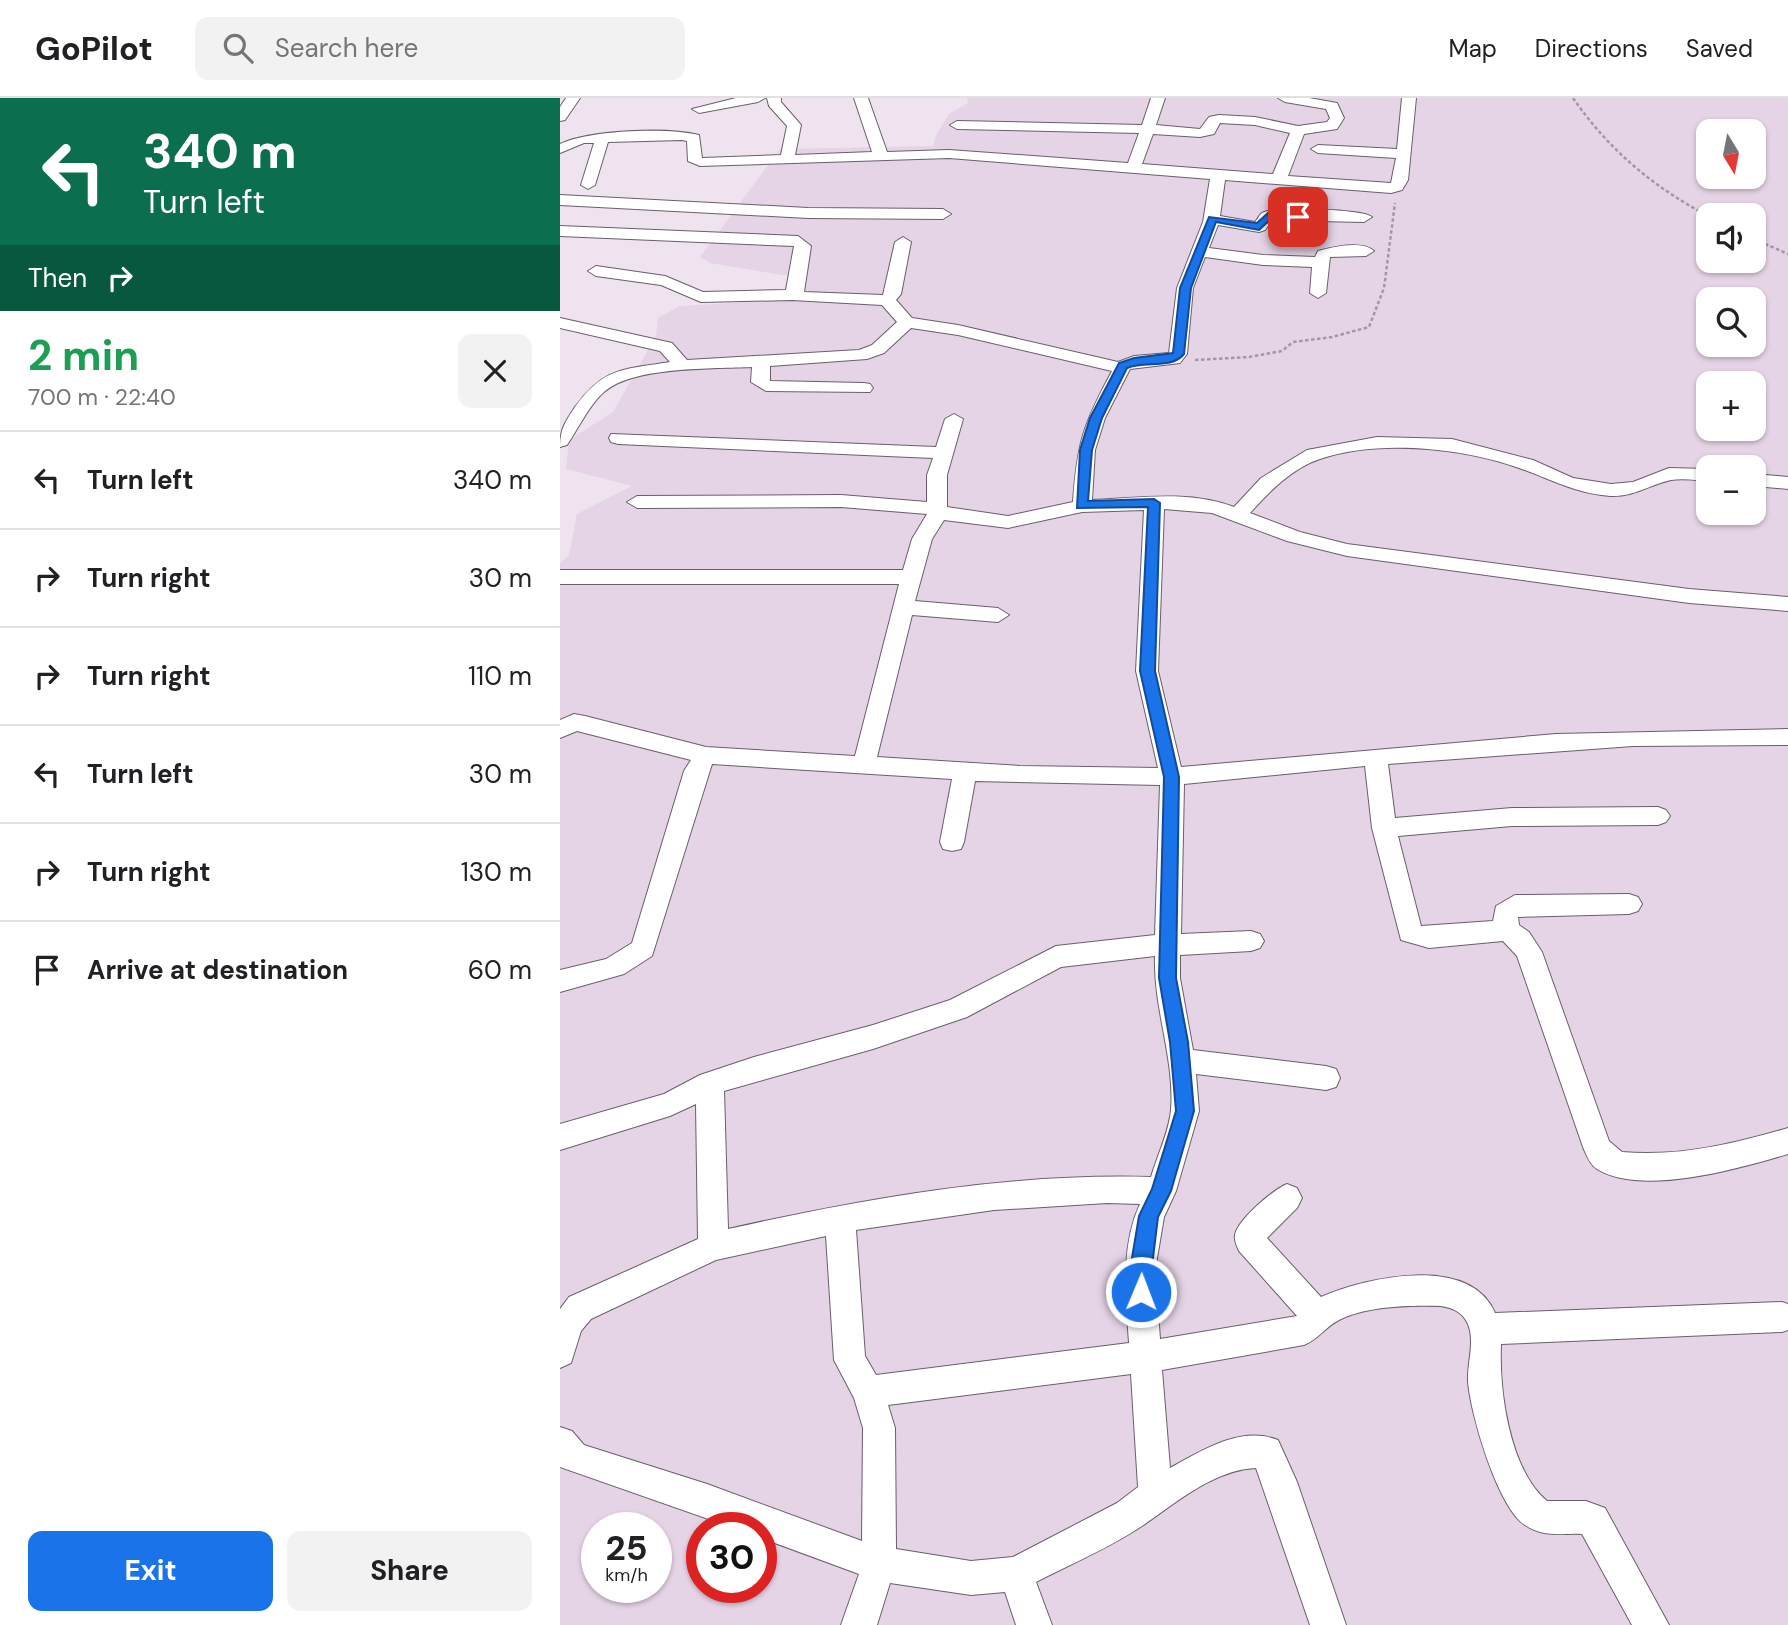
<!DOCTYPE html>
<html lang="en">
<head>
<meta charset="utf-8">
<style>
  body { margin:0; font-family:"DM Sans",sans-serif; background:#f2f2f2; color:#202124; height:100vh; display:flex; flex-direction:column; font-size:26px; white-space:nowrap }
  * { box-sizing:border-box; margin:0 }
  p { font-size:23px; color:#757577 }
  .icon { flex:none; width:38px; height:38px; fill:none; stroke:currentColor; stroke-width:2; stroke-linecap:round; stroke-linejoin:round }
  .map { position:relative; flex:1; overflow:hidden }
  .drawer { display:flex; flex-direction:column; background:#fff; width:560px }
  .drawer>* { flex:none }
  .guide { background:#0b6e4f; color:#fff; overflow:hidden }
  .needle { width:46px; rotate:170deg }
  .controls { position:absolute; left:1136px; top:21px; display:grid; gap:14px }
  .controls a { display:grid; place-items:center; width:70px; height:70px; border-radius:14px; background:#fff; box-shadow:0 2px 5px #0004; font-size:35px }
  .speed { position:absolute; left:21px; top:1414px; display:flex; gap:14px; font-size:35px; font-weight:700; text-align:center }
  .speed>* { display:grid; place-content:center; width:91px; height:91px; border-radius:50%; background:#fff; box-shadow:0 2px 5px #0004; line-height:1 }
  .speed small { font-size:18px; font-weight:400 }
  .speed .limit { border:10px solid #d22; background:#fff; color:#111 }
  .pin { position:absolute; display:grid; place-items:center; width:60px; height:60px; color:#fff; margin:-30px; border-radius:14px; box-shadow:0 4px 10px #0006 }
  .me { position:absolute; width:77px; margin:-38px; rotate:1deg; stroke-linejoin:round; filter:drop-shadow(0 0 5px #0008) }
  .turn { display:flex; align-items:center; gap:24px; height:147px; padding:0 28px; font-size:32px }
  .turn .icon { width:91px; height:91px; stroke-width:2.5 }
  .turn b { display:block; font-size:49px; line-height:60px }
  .then { display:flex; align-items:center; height:66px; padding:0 28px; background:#0003; gap:14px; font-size:26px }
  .round { display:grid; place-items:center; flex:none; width:74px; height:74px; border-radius:14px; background:#f2f2f2 }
  .headline { display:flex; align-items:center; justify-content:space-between; height:119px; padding:0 28px }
  h1 { font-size:42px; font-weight:700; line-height:52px; color:#1e9e55 }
  .cta { display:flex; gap:14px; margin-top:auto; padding:14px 28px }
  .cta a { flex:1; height:80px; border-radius:14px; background:#1a73e8; color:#fff; font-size:28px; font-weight:700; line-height:80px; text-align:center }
  .cta a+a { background:#f2f2f2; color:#202124 }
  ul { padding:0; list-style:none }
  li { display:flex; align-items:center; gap:21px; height:98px; padding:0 28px; border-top:2px solid #e0e0e0 }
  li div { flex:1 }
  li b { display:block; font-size:26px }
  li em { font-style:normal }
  header { display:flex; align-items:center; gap:42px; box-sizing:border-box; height:98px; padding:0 35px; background:#fff; border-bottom:2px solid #e0e0e0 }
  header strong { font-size:33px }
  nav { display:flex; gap:38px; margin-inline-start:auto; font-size:24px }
  .search { width:490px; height:63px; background:#f2f2f2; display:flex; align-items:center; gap:18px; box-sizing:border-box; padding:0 24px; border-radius:14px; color:#757577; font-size:26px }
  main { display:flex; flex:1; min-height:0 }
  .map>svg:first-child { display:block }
</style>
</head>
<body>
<header>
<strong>GoPilot</strong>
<div class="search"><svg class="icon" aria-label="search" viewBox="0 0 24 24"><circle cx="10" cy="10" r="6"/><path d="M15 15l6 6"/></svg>Search here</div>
<nav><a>Map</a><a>Directions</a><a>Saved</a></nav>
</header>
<main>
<section class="drawer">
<div class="guide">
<div class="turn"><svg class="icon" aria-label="left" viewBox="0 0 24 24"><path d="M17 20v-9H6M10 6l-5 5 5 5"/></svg><div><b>340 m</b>Turn left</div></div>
<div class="then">Then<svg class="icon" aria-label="right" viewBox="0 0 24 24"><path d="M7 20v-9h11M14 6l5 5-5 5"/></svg></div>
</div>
<div class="headline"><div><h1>2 min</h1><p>700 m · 22:40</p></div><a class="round"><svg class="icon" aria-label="close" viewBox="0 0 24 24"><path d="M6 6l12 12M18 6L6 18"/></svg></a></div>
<ul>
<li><svg class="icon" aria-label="left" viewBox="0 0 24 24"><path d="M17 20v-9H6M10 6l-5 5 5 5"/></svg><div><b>Turn left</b></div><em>340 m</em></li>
<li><svg class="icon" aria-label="right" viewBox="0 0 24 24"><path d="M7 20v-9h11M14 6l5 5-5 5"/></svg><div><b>Turn right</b></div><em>30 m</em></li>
<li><svg class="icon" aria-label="right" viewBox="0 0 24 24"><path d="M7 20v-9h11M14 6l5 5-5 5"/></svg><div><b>Turn right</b></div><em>110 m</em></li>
<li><svg class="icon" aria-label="left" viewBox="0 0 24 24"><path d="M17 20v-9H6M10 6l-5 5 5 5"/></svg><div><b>Turn left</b></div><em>30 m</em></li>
<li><svg class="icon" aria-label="right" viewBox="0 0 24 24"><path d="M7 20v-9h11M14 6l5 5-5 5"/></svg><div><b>Turn right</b></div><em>130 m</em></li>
<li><svg class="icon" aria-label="arrive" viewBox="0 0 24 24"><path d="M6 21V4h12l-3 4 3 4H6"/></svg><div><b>Arrive at destination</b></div><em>60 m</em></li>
</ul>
<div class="cta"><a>Exit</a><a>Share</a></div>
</section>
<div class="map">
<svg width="1228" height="1527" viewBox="0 0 1228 1527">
  <rect width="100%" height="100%" fill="#efe3ef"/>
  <path fill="#e5d4e6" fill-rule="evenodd" d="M407,0h821v1527h-1228v-1062l9,-8 8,-41 55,-28 -66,-17 3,-29 44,-28 43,-76 2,-18 22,-12 89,-5 21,-13 -1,-12 -79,-13 -10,-6 80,-108 153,-3 3,-11 13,-21 19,-11zM1148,33h46v46h-46zM1148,117h46v46h-46zM1148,201h46v46h-46zM1148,285h46v46h-46zM1148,369h46v46h-46zM37,1430h59v59h-59zM142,1430h59v59h-59z"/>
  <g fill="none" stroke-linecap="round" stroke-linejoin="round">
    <defs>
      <g id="minor">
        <path d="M6,0h14l-15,22 -5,1v-14z"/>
        <path d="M176,0h29l-7,4 -59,11 -7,-4z"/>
        <path d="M207,0h14v4l20,23 -6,30 77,-3 -18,-54h14l19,54 62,-2 179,13 11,-30 -182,-4 -7,-4 7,-4 185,4 9,-27h14l-9,27 44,4 9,-12 10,-2 36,2 43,9 29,-4 3,-4 -4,-9 -41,-7 -7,-4h31l28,5 7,15 -7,11 -33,5 -16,42 103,7 5,-25 -78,-5 -7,-4 7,-4 79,4 5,-51h14l-8,82 -6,10 -11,3 -166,-13 -5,36 35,6c3,-3 4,-7 7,-9 11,-7 101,-4 110,4l-8,5 -92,-2 -7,10 -6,2 -41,-7 -9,23 54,7 52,2 3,-6c15,-4 44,-11 56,0l-8,5 -36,1 -4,36 -8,5 -8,-5 2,-26 -49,-2 -58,-8 -12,31 -6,66 -7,9 -50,6 -25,49 -10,32 -3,50c46,-2 97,-10 142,7l27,-29 46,-28 70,-13 75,2 81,21 40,18 38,6 22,-2 36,-14 39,1v12c-11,-1 -26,-3 -37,-1 -22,5 -37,17 -61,16 -36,-3 -59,-17 -91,-28 -56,-20 -141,-29 -199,-9 -28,9 -51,33 -70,54l50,19 47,12 342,45 99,8v14l-99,-8 -342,-47 -60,-15 -75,-28 -48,-4 -6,162 23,96 375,-33 232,-5v16l-155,1 -245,18 7,54 117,-10 146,-1 8,3 4,6 -4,6 -8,3 -146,1 -114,10 23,90 72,-5 3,-15 19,-11 114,-1 9,3 4,7 -4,7 -9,3 -111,3 1,8 10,7 13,20 67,189 13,11c56,5 112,-8 166,-24v26c-47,14 -146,43 -191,15 -7,-4 -11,-15 -14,-22l-66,-191 -14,-15 -74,7 -28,-8 -29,-112 -7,-62 -181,18 -3,150 70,-3 9,3 4,7 -4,7 -9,3 -71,4v23l13,72 133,16 10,3 4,9 -4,9 -10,3 -130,-16 3,37 -23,80 -12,26 -9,53 5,69 137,-23 -58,-65c-2,-5 -5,-10 -4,-16 3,-16 38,-45 52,-51l10,4 5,10 -5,10 -30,30 54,59c46,-20 149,-43 174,16l287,-11 6,2v26l-6,2 -281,12c-2,46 8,125 46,157h39l19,7 64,117h-37l-50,-91c-21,-1 -38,4 -57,-9 -27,-17 -55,-112 -57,-144 -1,-19 8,-41 -1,-59 -6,-11 -15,-14 -26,-16 -31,-1 -75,0 -102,14 -14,7 -20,19 -35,25l-142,25 8,98c31,-17 71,-43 108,-28l19,42 49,143h-36l-54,-157c-43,2 -80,35 -114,58 -33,22 -71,38 -106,56l16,43h-36l-11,-33 -34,3 -81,-12 -13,42h-36l18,-51 -98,-36v-10h-27l-174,-61v-40l12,4 12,14 123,39 155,57 1,-113 -9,-30 -20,-38 -8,-124 -110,24 -125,59 -10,12 -10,32 -11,5v-59l9,-12 129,-58 -2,-135 -26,12 -110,34v-26l104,-30 36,-19 54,-18 119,-32 77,-25 106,-54 99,-11 5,-150 -185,-4 -11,61 -3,7 -9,2 -9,-2 -3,-7 12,-63 -240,-15 -60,192 -28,18 -64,18v-22l46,-11 26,-16 52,-172 7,-11 -114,-29 -17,7v-18l14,-6 11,2 121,31 149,9 44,-172h-339v-14h343l9,-31 15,-25 -86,-7 -204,1 -10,-6 10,-6 204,-1 86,7v-27l6,-17 -315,-14 -7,-2 -2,-4 2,-4 325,13 9,-28 9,-5 9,5 -16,56v32l61,9 65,-14c4,-60 11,-79 39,-131l-154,-36 -47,-7 -27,25 -17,6 -97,7v15l94,2 6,1 3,4 -3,4 -104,-1 -15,-9 1,-15c-38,2 -119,-1 -148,25 -15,13 -26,37 -37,53l-7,2c0,-18 5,-25 15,-40 30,-41 48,-37 95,-45l-10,-11 -100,-23v-10l112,25 15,17 172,-10 13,-5 25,-23 -15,-17 -90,-5 -91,2 -40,-17 -65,-9 -8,-5 8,-5 69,10 38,16 83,-2 8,-44 -234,-10v-10l238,10 13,10 -7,46 79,3 12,-53 8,-5 8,5 -10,52 -5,6 16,18 46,7 160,37 16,-6 35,-3 8,-65 26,-66 7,-43 -261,-21 -249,8 -12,-5 -1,-20 -5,-1 -74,2 -13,43 -7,4 -7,-4 13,-42h-10l-24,10v-9c29,-14 107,-17 139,-9l3,23 79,-3 6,-29 -18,-20zM660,25l35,2 35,8 -17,41 -131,-10 11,-30 47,3 14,-3zM584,412l-8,161 22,97 -138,-2 -143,-9 35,-142 86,7 11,-7 -11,-7 -83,-7 17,-62 12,-19 64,8 74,-16zM595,858c-2,52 20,103 16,154 -2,22 -14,46 -20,67 -144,-4 -284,21 -423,52l-4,-138 149,-42 94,-32 94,-50zM547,1105l33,1c-20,43 -14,93 -11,139l-253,32 -11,-19 -9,-126 138,-20zM571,1276l7,113 -21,16 -104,54 -42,4 -75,-12 -1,-121 -7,-23z"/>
        <path d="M0,97l248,13 135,1 8,5 -8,5 -135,-1 -248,-13z"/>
        <path d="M1194,376l34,3v12l-34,-3z"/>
      </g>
    </defs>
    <use href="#minor" stroke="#695f6a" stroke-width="2"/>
    <g stroke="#a198a1" stroke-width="2.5" stroke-dasharray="3.5 2.5" stroke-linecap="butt">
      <path d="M1013,0c36,52 79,88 135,118"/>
      <path d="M1194,141l34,15"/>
      <path d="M635,262l54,-3 33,-6 11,-9 39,-5 37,-10 15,-39 11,-85"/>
    </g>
    <use href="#minor" fill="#fff" fill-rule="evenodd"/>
  </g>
  <path fill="#1a73e8" stroke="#114b97" stroke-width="2" d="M708,115l36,4 -6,3 -27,-1 -12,11 -43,-8 -25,66 -7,66c-13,16 -39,6 -57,14l-25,50 -10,32 -4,51 66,-2 6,4 -5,168 24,106 -3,201 12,64 6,69 -23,80 -13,26 -10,82 -7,3 -7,-3 -4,-29 9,-54 13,-27 24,-78 -6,-69 -11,-64 5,-201 -24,-106 8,-164 -71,1 3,-58 10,-32 29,-55 15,-5 39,-5 7,-65 29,-71 48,6z"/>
</svg>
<div class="controls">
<a><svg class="needle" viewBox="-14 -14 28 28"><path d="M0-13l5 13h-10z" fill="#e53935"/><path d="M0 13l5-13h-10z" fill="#757577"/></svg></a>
<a><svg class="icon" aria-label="sound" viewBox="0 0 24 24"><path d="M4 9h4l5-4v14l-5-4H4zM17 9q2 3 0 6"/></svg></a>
<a><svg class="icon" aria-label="search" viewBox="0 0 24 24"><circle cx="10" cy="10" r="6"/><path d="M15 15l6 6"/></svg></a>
<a>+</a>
<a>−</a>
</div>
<div class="speed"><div>25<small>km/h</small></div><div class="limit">30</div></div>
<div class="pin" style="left:738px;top:119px;background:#d93025"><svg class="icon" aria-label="arrive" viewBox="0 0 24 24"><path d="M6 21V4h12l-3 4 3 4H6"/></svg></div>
<svg class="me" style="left:581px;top:1194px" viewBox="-20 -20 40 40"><circle r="17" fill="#1a73e8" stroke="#fff" stroke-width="3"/><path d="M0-11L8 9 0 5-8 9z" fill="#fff"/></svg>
</div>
</main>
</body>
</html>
